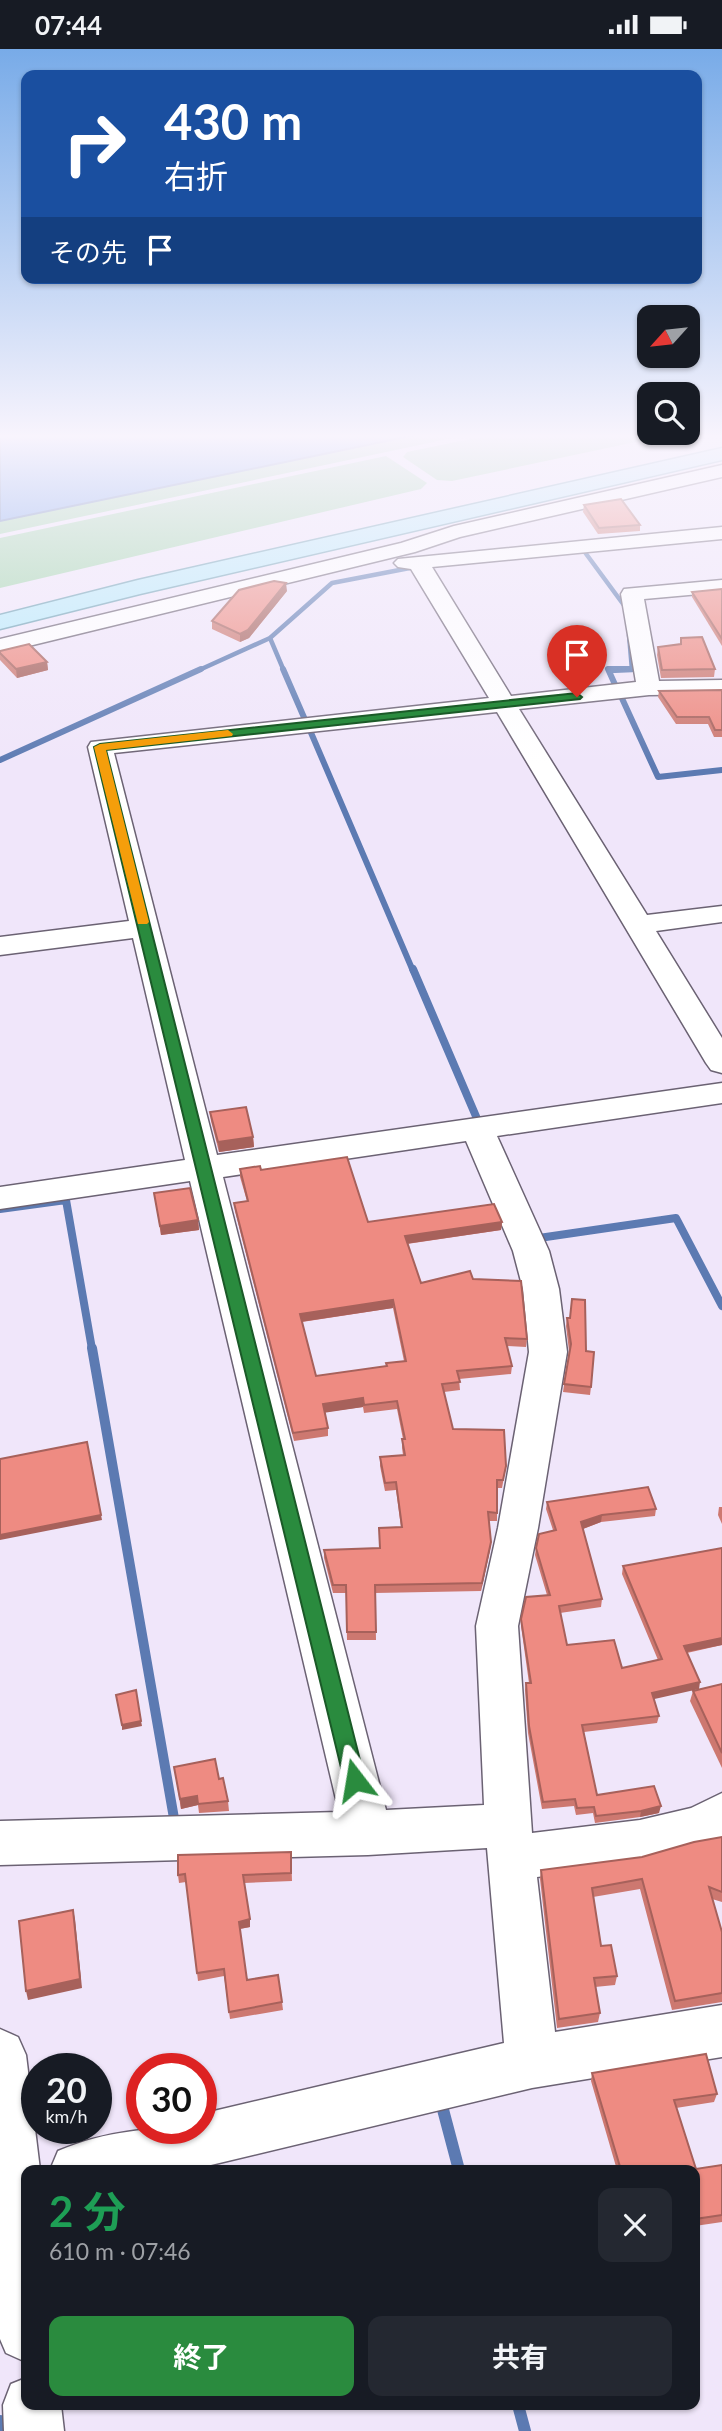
<!DOCTYPE html>
<html lang="ja">
<head>
<meta charset="utf-8">
<style>
  body { margin:0; font-family:Lato,"Noto Sans JP",sans-serif; background:#242831; color:#f1f3f6; height:100vh; display:flex; flex-direction:column; font-size:26px; white-space:nowrap }
  * { box-sizing:border-box; margin:0 }
  p { font-size:23px; color:#9ea1a6 }
  .icon { flex:none; width:38px; height:38px; fill:none; stroke:currentColor; stroke-width:2; stroke-linecap:round; stroke-linejoin:round }
  .map { position:relative; flex:1; overflow:hidden }
  .details { position:absolute; left:21px; top:2116px; width:679px; height:245px; display:flex; flex-direction:column; background:#171b24; border-radius:14px; box-shadow:0 2px 5px #0004 }
  .details>* { flex:none }
  .banner { position:absolute; left:21px; top:21px; width:681px; height:214px; border-radius:14px; box-shadow:0 2px 5px #0004; background:#1a4fa0; color:#fff; overflow:hidden }
  .needle { width:46px; rotate:243deg }
  .tools { position:absolute; left:637px; top:256px; display:grid; gap:14px }
  .tools a { display:grid; place-items:center; width:63px; height:63px; border-radius:14px; background:#171b24; box-shadow:0 2px 5px #0004; font-size:35px }
  .speed { position:absolute; left:21px; top:2004px; display:flex; gap:14px; font-size:35px; font-weight:700; text-align:center }
  .speed>* { display:grid; place-content:center; width:91px; height:91px; border-radius:50%; background:#171b24; box-shadow:0 2px 5px #0004; line-height:1 }
  .speed small { font-size:18px; font-weight:400 }
  .speed .limit { border:10px solid #d22; background:#fff; color:#111 }
  .pin { position:absolute; display:grid; place-items:center; width:60px; height:60px; color:#fff; margin:-72px -30px; border-radius:50% 50% 50% 0; rotate:-45deg; box-shadow:0 0 7px #0007 }
  .pin .icon { rotate:45deg }
  .me { position:absolute; width:77px; margin:-38px; rotate:346deg; stroke-linejoin:round; filter:drop-shadow(0 0 5px #0008) }
  .turn { display:flex; align-items:center; gap:24px; height:147px; padding:0 28px; font-size:32px }
  .turn .icon { width:91px; height:91px; stroke-width:2.5 }
  .turn b { display:block; font-size:49px; line-height:60px }
  .then { display:flex; align-items:center; height:66px; padding:0 28px; background:#0003; gap:14px; font-size:26px }
  .round { display:grid; place-items:center; flex:none; width:74px; height:74px; border-radius:14px; background:#242831 }
  .head { display:flex; align-items:center; justify-content:space-between; height:119px; padding:0 28px }
  h1 { font-size:42px; font-weight:700; line-height:52px; color:#1e9e55 }
  .cta { display:flex; gap:14px; margin-top:auto; padding:14px 28px }
  .cta a { flex:1; height:80px; border-radius:14px; background:#2a8b3e; color:#fff; font-size:28px; font-weight:700; line-height:80px; text-align:center }
  .cta a+a { background:#242831; color:#f1f3f6 }
  .status { display:flex; justify-content:space-between; align-items:center; height:49px; padding:0 35px; background:#171b24; direction:ltr }
  .status svg { height:19px; fill:currentColor }
  .map>svg:first-child { display:block }
</style>
</head>
<body>
<div class="status"><b>07:44</b><svg viewBox="0 0 49 12"><path d="M0 12V9h3v3zM5 12V6h3v6zM10 12V3h3v9zM15 12V0h3v12zM26 1h20v11H26zM47 4h2v5h-2z"/></svg></div>
<div class="map">
<svg width="722" height="2382" viewBox="0 0 722 2382">
  <rect width="100%" height="100%" fill="#f0e6fa"/>
  <g fill="#9ed3a9">
    <path d="M425,384h51l-476,101v-13z"/>
    <path d="M499,384h179l-226,48 -15,-1 -34,-23 4,-5z"/>
    <path d="M386,407l41,27 -6,6 -421,99v-50z"/>
  </g>
  <path fill="#709de9" stroke="#5c7ab2" stroke-width="2" d="M0,384h425l-425,88z"/>
  <g fill="none" stroke-linecap="round" stroke-linejoin="round">
    <g stroke="#5c7ab2" stroke-width="4.5">
      <path d="M584,502l42,57"/>
      <path d="M270,589l14,33"/>
      <path d="M197,622l73,-33 62,-55 83,-16"/>
      <path d="M609,622l23,-1 -3,-35"/>
    </g>
    <g stroke="#5c7ab2" stroke-width="6">
      <path d="M283,620l23,53"/>
      <path d="M608,620l9,20"/>
      <path d="M609,620h23"/>
      <path d="M620,645l38,83 64,-7"/>
      <path d="M309,679l104,243"/>
      <path d="M0,711l201,-91"/>
    </g>
    <g stroke="#5c7ab2" stroke-width="8">
      <path d="M413,920l65,152"/>
      <path d="M0,1160l66,-9 26,149"/>
      <path d="M537,1185l2,4 137,-20 46,88"/>
    </g>
    <path stroke="#5c7ab2" stroke-width="10" d="M92,1299l83,476"/>
    <g stroke="#5c7ab2" stroke-width="12">
      <path d="M441,2053l18,68"/>
      <path d="M518,2356l7,26"/>
      <path d="M0,2372l1,10"/>
    </g>
    <defs>
      <g id="minor">
        <path d="M722,416v12l-262,60 -45,15 -415,101v-14l401,-96 53,-17z"/>
        <path d="M722,478v12l-290,28 79,129 125,-14 -15,-88 3,-5 98,-9v12l-78,7 15,82 63,-1v14l-73,1 -130,14 128,206 75,-9v16l-66,9 66,107v35l-11,-3 -5,-7 -209,-351 -383,41 103,402 505,-72v20l-225,33 52,115 10,38 8,63 -29,176 -20,98 14,207 108,-13 51,-12 31,-15v46l-4,3 -78,22 -103,13 18,155 167,-27v52l-190,31 -342,82h-140l8,-19c50,-21 90,-23 143,-23v-14l303,-71 -17,-195 -119,7 -368,10v-44l339,-9 -149,-631 -190,28v-22l185,-27 -52,-222 -133,17v-18l129,-16 -41,-174 3,-5 398,-44 -78,-129 -13,-2 -4,-4 4,-4zM466,1092l47,110 10,38 6,63 -31,176 -22,98 8,179 -98,5 -163,-633z"/>
        <path d="M0,1980l18,8 8,18 14,115h-14v192l-20,-9 -6,-14z"/>
        <path d="M26,2329v27h35l3,26h-60l-1,-26 8,-21z"/>
      </g>
      <path id="major" d="M722,399v12l-582,134 -140,35v-14l138,-35z"/>
    </defs>
    <use href="#minor" stroke="#6b6273" stroke-width="3"/>
    <use href="#major" stroke="#689eb2" stroke-width="3"/>
    <use href="#minor" fill="#fff" fill-rule="evenodd"/>
    <use href="#major" fill="#b7eafb" fill-rule="evenodd"/>
  </g>
  <g fill="#cd7870" fill-rule="evenodd">
    <path d="M584,456l56,20v6l-42,3 -15,-22z"/>
    <path d="M722,540v57l-30,-49v-5z"/>
    <path d="M287,542l-38,47 -9,4 -28,-13v-8z"/>
    <path d="M681,589l34,31 -1,8 -53,1 -4,-23 1,-8 22,-3z"/>
    <path d="M0,602l47,11 1,8 -31,8 -17,-18z"/>
    <path d="M722,641v47h-8l-6,-13h-32l-18,-27 1,-6z"/>
    <path d="M210,1063l43,25 1,10 -35,5 -8,-31z"/>
    <path d="M240,1120l21,1 107,52h134l-1,8 -94,14 14,39 52,-4 54,60 -1,8 -19,-1 5,20 -1,8 -52,5 1,11 -16,2 9,37 53,37 -4,22h-5v33h-8l2,21 -1,8 -9,41 -106,2 1,47h-29l-1,-47h-13l-9,-35v-8l55,-2 22,-21 -5,-37 -11,1 -5,-25v-9l23,-2 -1,-7v-9h1l-6,-30 -33,4 -1,-6 -38,5 3,16v8l-34,5 -59,-230 -1,-8 13,-2 -7,-24zM393,1259l11,53 -18,5 -70,10 -14,-54z"/>
    <path d="M154,1144l44,27 1,10 -38,5z"/>
    <path d="M567,1269l19,33 5,36 -1,8 -27,-3 6,-41 -3,-25z"/>
    <path d="M547,1453l109,7 -1,7 -54,6 -18,7 19,70 -1,8 -41,6 7,32 55,23 36,-8 -36,-86 1,-8 99,-18v97l-35,8 -33,46 5,17 -2,7 -73,9 13,63 62,18 -19,4 -45,6 -2,-10 -17,2 -2,-9 -32,3 -14,-76 -3,-43 1,-7h3l-8,-57v-7l26,-24 -12,-40 1,-7 17,-18 -7,-21z"/>
    <path d="M719,1458h3v17l-4,-9z"/>
    <path d="M722,1635v84l-32,-67 3,-10z"/>
    <path d="M174,1718l45,12 9,22 1,10 -30,2 -1,-8 -17,4z"/>
    <path d="M722,1788v65l-10,-3 10,33v70l-50,8 -32,-121 -47,8 8,49 16,30 -2,9 -20,2 5,26 -2,9 -41,6 -17,-149 1,-9 101,-13z"/>
    <path d="M291,1803l1,29 -48,2 6,44 -10,2 7,51 35,22 1,8 -53,9 -6,-43 -26,5 -12,-99 -7,1 -1,-8z"/>
    <path d="M592,2024l125,21 -3,8 -38,6 20,61 26,-4v57l-27,4v-56h-78l-26,-89z"/>
  </g>
  <g fill="#a7615b">
    <path d="M286,534l1,8 -38,47 -9,4v-8z"/>
    <path d="M47,613l1,8 -31,8 -1,-9z"/>
    <path d="M253,1088l1,10 -35,5 -1,-10z"/>
    <path d="M198,1171l1,10 -38,5 -1,-9z"/>
    <path d="M502,1173l-1,8 -96,14v-8z"/>
    <path d="M393,1251v8l-93,14v-8z"/>
    <path d="M363,1349v9l-40,6v-9z"/>
    <path d="M101,1466l1,5 -102,20v-5z"/>
    <path d="M602,1466l-1,7 -21,8 1,-8z"/>
    <path d="M491,1493l-1,8 -9,41 1,-8z"/>
    <path d="M722,1589v7l-40,8 2,-7z"/>
    <path d="M700,1633l-1,7 -49,11 2,-7z"/>
    <path d="M141,1672l1,5 -20,4v-5z"/>
    <path d="M197,1747l1,9 -17,4 -1,-10z"/>
    <path d="M661,1757l-2,7 -19,4 1,-6z"/>
    <path d="M73,1861l2,9 7,69 -54,12 -2,-9z"/>
    <path d="M250,1870v8l-11,2v-7z"/>
  </g>
  <g fill="#ee8b82" stroke="#a7615b" stroke-width="2" fill-rule="evenodd">
    <path d="M621,450l19,26 -41,3 -15,-23z"/>
    <path d="M274,532l12,2 -38,47 -8,4 -28,-13 27,-31z"/>
    <path d="M722,540v50l-30,-47z"/>
    <path d="M702,588l13,32 -53,1 -4,-23 23,-3v-6z"/>
    <path d="M29,595l18,18 -31,7 -16,-16v-2z"/>
    <path d="M722,641v40h-7l-6,-13h-32l-18,-26z"/>
    <path d="M246,1058l7,30 -35,5 -8,-30z"/>
    <path d="M347,1108l21,65 126,-18 8,18 -97,14 16,47 49,-12 3,8 48,2 6,58 -22,-1 7,28 -55,5 3,11 -18,2 11,45 51,1 2,36 -3,14h-6v33l-9,-1 3,30 -9,41 -107,2 1,47h-29l-1,-47h-13l-9,-35 56,-2 -1,-20 23,-1 -6,-45 -11,1 -5,-26 25,-2 -3,-16h3l-8,-38 -33,4 -1,-7 -40,6 5,24 -35,5 -59,-230 14,-2 -8,-32 20,-3 1,4zM393,1251l13,61 -20,2 1,3 -71,10 -16,-62z"/>
    <path d="M190,1139l8,32 -38,6 -6,-33z"/>
    <path d="M572,1250l13,1 1,51 8,1 -3,35 -27,-3 7,-40 -4,-26h3z"/>
    <path d="M87,1393l14,73 -101,20v-76z"/>
    <path d="M648,1438l8,22 -54,6 -21,7 21,77 -43,7 8,39 47,-5 8,28 40,-9 -39,-93 99,-18v90l-38,8 16,36 -48,11 7,23 -77,9 15,70 57,-9 7,20 -20,5 -45,5 -2,-9 -17,1 -2,-9 -32,3 -14,-76 -3,-43h5l-10,-64 5,-22 24,-2 -14,-47 3,-14 17,-4 -9,-28z"/>
    <path d="M722,1635v69l-29,-62z"/>
    <path d="M136,1641l5,31 -19,4 -6,-30z"/>
    <path d="M215,1710l4,20 4,-1 5,23 -30,3 -1,-8 -17,3 -6,-32z"/>
    <path d="M722,1788v55l-13,-5 13,45v61l-47,8 -33,-122 -50,9 9,58 10,-1 6,31 -23,2 6,35 -41,6 -18,-149 101,-13 52,-15z"/>
    <path d="M291,1803v21l-48,2 7,44 -11,3 8,58 31,-5 4,27 -53,10 -5,-43 -27,4 -12,-99 -7,1v-20z"/>
    <path d="M73,1861l7,69 -54,12 -7,-70z"/>
    <path d="M706,2005l11,40 -43,6 22,69 26,-4v50l-27,4v-49h-74l-29,-97z"/>
  </g>
  <linearGradient id="sky" x2="0" y2="1"><stop stop-color="#78abe8"/><stop offset="0.54" stop-color="#f8f4fd"/><stop offset="1" stop-color="#f8f4fd" stop-opacity="0"/></linearGradient>
  <rect width="722" height="717" fill="url(#sky)"/>
  <path fill="#2a8b3e" stroke="#1b5a28" stroke-width="2" d="M577,644l5,4 -2,2 -474,51 259,1030 -3,6 -7,3 -8,-3 -3,-6 -250,-1033 6,-3z"/>
  <path fill="#f59e0b" d="M228,681l5,4 -1,2 -126,14 43,172 -2,2h-9l-44,-177 6,-3z"/>
</svg>
<div class="tools">
<a><svg class="needle" viewBox="-14 -14 28 28"><path d="M0-13l5 13h-10z" fill="#e53935"/><path d="M0 13l5-13h-10z" fill="#9ea1a6"/></svg></a>
<a><svg class="icon" aria-label="search" viewBox="0 0 24 24"><circle cx="10" cy="10" r="6"/><path d="M15 15l6 6"/></svg></a>
</div>
<div class="speed"><div>20<small>km/h</small></div><div class="limit">30</div></div>
<div class="pin" style="left:577px;top:648px;background:#d93025"><svg class="icon" aria-label="arrive" viewBox="0 0 24 24"><path d="M6 21V4h12l-3 4 3 4H6"/></svg></div>
<svg class="me" style="left:355px;top:1731px" viewBox="-20 -20 40 40"><path d="M0-17L14 15 0 8-14 15z" fill="#2a8b3e" stroke="#fff" stroke-width="4"/></svg>
<div class="banner">
<div class="turn"><svg class="icon" aria-label="right" viewBox="0 0 24 24"><path d="M7 20v-9h11M14 6l5 5-5 5"/></svg><div><b>430 m</b>右折</div></div>
<div class="then">その先<svg class="icon" aria-label="arrive" viewBox="0 0 24 24"><path d="M6 21V4h12l-3 4 3 4H6"/></svg></div>
</div>
<section class="details">
<div class="head"><div><h1>2 分</h1><p>610 m · 07:46</p></div><a class="round"><svg class="icon" aria-label="close" viewBox="0 0 24 24"><path d="M6 6l12 12M18 6L6 18"/></svg></a></div>
<div class="cta"><a>終了</a><a>共有</a></div>
</section>
</div>
</body>
</html>
